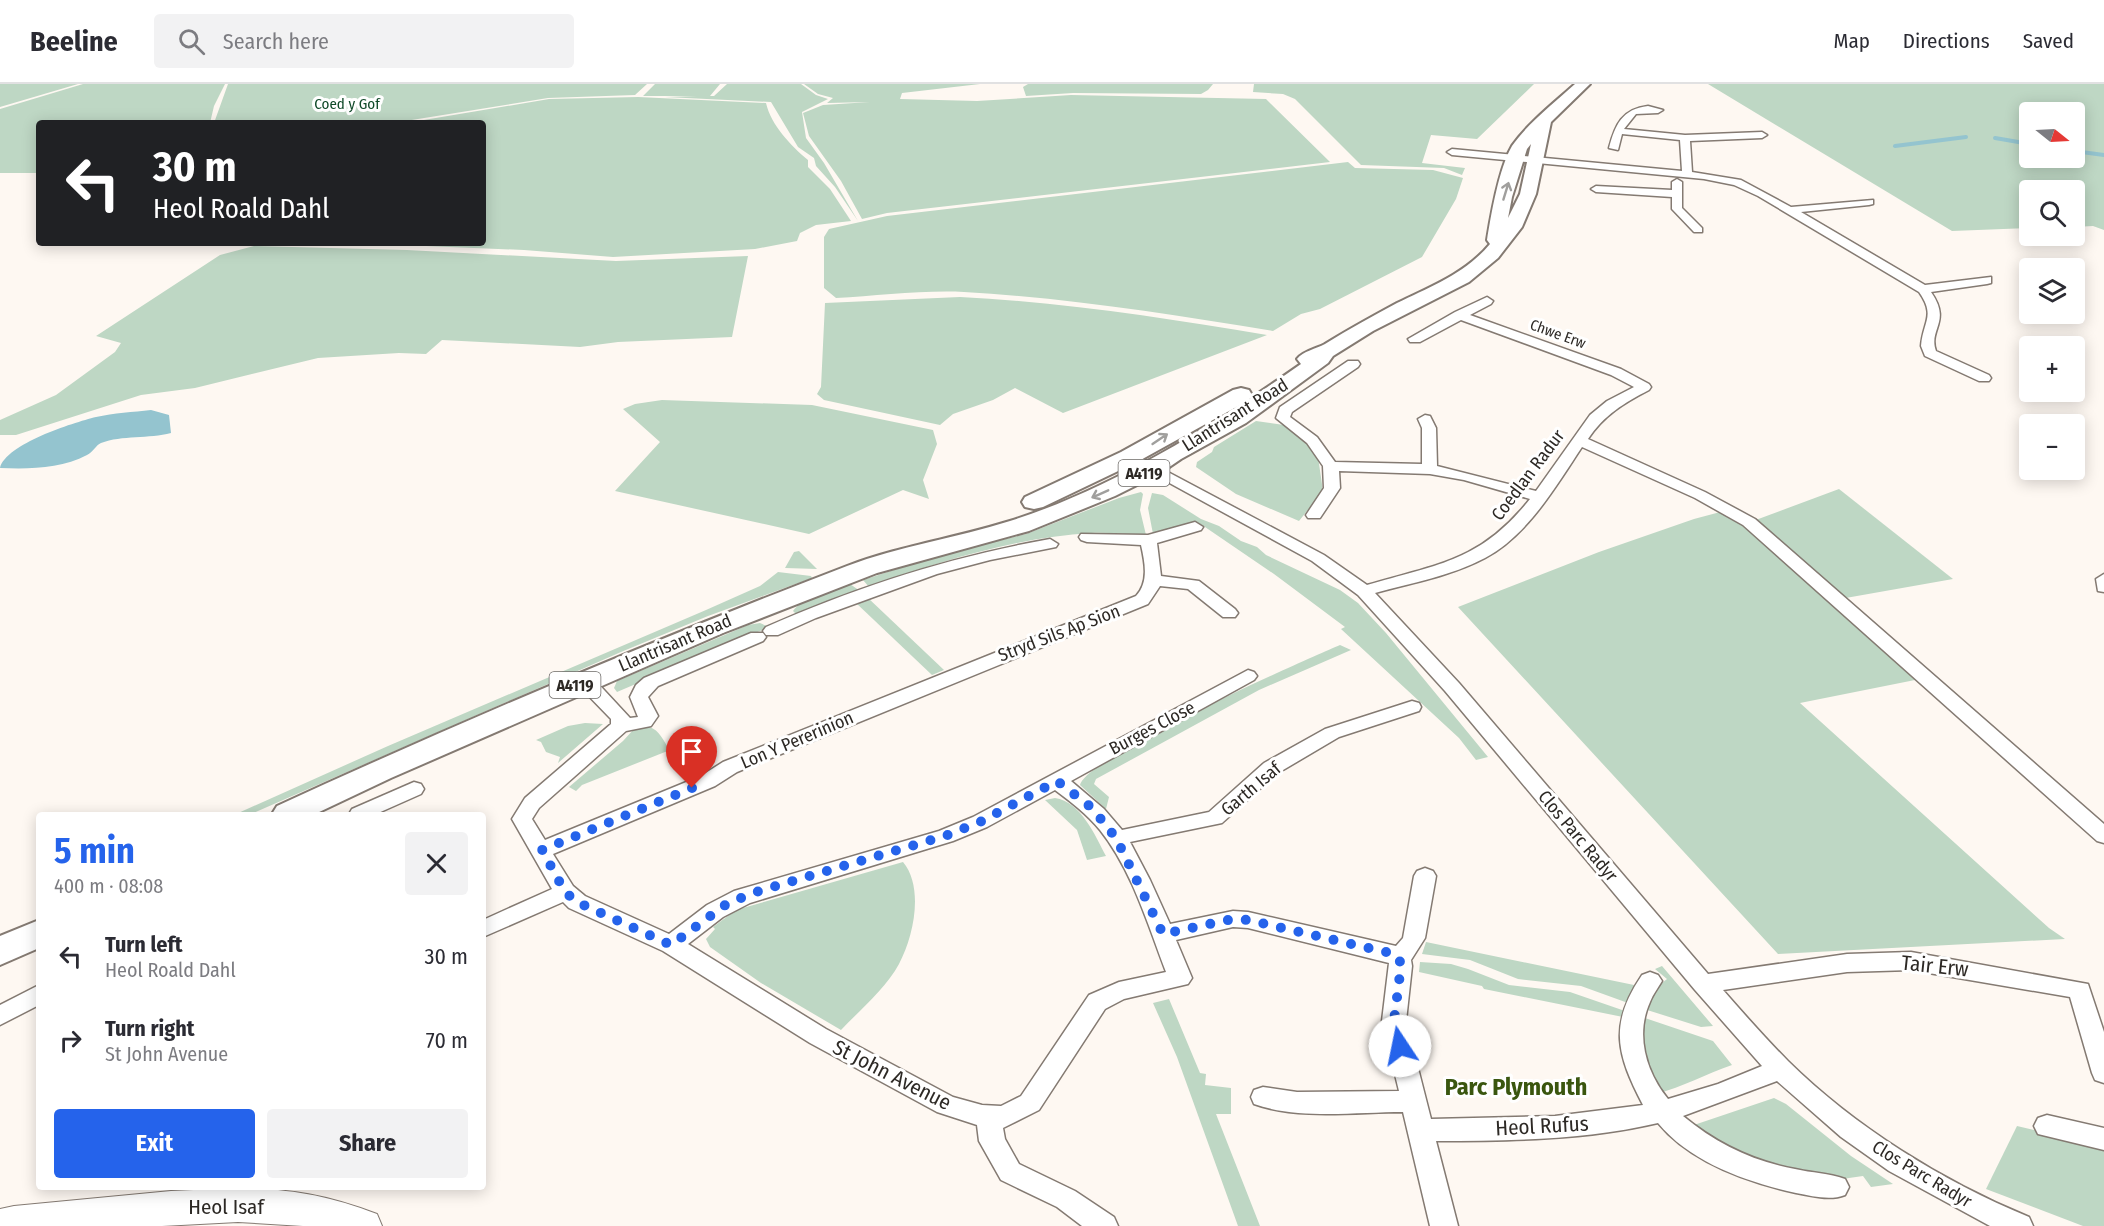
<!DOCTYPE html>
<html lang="en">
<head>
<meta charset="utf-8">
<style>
  body { margin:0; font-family:"Fira Sans Condensed",sans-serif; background:#f2f2f3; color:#2b2b33; height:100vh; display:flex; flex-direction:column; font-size:22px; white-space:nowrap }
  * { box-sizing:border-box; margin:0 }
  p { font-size:20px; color:#7c7c81 }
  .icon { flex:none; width:33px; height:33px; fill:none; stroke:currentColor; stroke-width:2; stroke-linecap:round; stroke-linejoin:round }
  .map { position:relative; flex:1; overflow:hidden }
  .side { position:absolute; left:36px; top:728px; width:450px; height:378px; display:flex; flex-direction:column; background:#fff; border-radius:6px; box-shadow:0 3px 15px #0003 }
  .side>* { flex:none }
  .top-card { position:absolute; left:36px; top:36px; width:450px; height:126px; border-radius:6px; box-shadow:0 3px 15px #0003; background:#202124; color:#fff; overflow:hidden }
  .needle { width:39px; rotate:108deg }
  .tools { position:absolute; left:2019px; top:18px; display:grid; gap:12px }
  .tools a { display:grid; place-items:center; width:66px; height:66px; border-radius:6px; background:#fff; box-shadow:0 3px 15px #0003; font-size:30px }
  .pin { position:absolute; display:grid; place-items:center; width:51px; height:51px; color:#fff; margin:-62px -26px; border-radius:50% 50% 50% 0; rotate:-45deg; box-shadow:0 0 6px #0007 }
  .pin .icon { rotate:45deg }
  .me { position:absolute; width:66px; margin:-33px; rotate:349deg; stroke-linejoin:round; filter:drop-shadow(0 0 4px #0008) }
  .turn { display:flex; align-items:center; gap:21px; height:126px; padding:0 18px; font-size:27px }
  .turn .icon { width:78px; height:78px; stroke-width:2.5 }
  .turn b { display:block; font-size:42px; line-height:51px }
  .round { display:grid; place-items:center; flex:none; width:63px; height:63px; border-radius:6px; background:#f2f2f3 }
  .summary { display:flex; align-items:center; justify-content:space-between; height:102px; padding:0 18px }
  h1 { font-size:36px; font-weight:700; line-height:45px; color:#2563eb }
  .cta { display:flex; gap:12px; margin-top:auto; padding:12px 18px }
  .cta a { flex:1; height:69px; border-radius:6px; background:#2563eb; color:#fff; font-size:24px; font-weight:700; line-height:69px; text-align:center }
  .cta a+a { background:#f2f2f3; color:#2b2b33 }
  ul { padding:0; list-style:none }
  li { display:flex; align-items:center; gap:18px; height:84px; padding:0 18px }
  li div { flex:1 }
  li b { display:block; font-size:22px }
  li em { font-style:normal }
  header { display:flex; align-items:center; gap:36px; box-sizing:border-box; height:84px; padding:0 30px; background:#fff; border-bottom:2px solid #e1e1e2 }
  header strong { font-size:28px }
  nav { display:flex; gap:33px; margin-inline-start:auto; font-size:21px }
  .search { width:420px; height:54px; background:#f2f2f3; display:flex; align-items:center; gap:15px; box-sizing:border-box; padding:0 21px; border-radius:6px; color:#7c7c81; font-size:22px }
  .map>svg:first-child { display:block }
</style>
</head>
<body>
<header>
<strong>Beeline</strong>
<div class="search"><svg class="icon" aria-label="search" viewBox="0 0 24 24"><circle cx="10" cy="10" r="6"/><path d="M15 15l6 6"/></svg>Search here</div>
<nav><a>Map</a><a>Directions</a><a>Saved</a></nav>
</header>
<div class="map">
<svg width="2104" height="1142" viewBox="0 0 2104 1142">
  <rect width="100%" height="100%" fill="#fef8f2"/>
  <g fill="#bed7c4" fill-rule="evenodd">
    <path d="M0,0h78l-78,23z"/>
    <path d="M83,0h142l-11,22 -4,17h-171v50h-39v-64z"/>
    <path d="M228,0h419l-12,11 -87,3 -155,25h-179z"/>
    <path d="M655,0h65l-10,12h4l13,-12h74l15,11 12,4 -26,13 4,26 18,25 34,58 -23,-34 -19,-21 -2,-8 -16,-11 -27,-45 -106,-5 32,-1h-54z"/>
    <path d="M804,0h176l-78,9 -2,6 77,2 94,-6 195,4 64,63 -443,51 -25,6 -21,-38 -32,-45 -6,-23 20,-8 47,-3 -43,1 6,-5 -15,-4z"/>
    <path d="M1028,0h185l-5,6 -7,4 -128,-1 -47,3 -3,-9z"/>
    <path d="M1254,0h280l-57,55 -46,-4 -9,28 43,5 -3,7 -18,-7 -83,-3 -66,-66 -12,-5 -30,-2z"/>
    <path d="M1708,0h396v146l-11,-4 -18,1 -1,-37h-44l-1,38 -77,3zM2030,28h44v46h-44z"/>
    <path d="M638,13l128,6c5,22 25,43 42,57v7l22,22 21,32 -35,4 -16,8 -3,8 -42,8 -142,8 -89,-7 -170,-7h129v-120h-77l143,-24z"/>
    <path d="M1348,78l7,6 78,2 30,8 -7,21 -34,58 -102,52 -19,5 -28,17c-103,-17 -206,-33 -309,-39 -42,-2 -86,4 -128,6l-12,-10v-51l5,-8 58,-13z"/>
    <path d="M254,162l153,4 209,11 132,-5 -16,81 -114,5 -38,5 -138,-7 -16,14 -27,-1 -81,5 -123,30 -54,7 -125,40h-16v-15l56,-25 59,-43 6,-9 -25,-7 124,-81z"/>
    <path d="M960,213c104,5 205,21 307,38l-204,78 -48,-25 -22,12 -40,14 -13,11 -116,-25 -7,-6 4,-7 4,-84z"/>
    <path d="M662,316l150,5 121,25 4,14 -14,36 6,19 -26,-9 -94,44 -194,-43 45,-49 -37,-33 12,-5z"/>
    <path d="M1256,337l28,4 28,23 6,9 5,34 -24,30 -63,-27 -40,-27 1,-5 15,-10 2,-5z"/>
    <path d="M1839,405l114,90 -113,20 -87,-78z"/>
    <path d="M1141,408l2,2 -3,16 6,25c-18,0 -37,-3 -55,-2 -73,4 -154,29 -222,54l-6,-7 74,-24 89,-22 93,-36z"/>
    <path d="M1152,409l11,2 38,24 18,7 22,15 16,6 9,8 74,35 18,13 28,30 102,124 -12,3 -17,-22 -118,-109 4,-2 -71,-53 -69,-47 -7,-4 -45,11 -5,-26z"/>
    <path d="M1724,427l21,13 175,155 -120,24 249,225 16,11 -287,15 -320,-347 141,-55 95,-33z"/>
    <path d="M799,467l18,18 -32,-1 9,-16z"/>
    <path d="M778,488l33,4 1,2 -104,38 -87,36 -370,162h-15l152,-68 318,-136 54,-24z"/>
    <path d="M850,500l10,7 -63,24 -4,-4c11,-15 40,-20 57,-27z"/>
    <path d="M867,513l77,73 -12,5 -77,-73z"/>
    <path d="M760,539l9,4 -152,65 -3,-4 3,-7 131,-56z"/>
    <path d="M1340,561l11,5 -92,40 -163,89 -2,5 15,13 -3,12 -26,-24c5,-27 224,-125 260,-140z"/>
    <path d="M585,639l18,1 -45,39 2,-6 -14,-5 -5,-10 -5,-2 32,-14z"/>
    <path d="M649,643c11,3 14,14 21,23l-88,35 -6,6 -7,-4 54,-46 11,-12z"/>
    <path d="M1055,714c26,4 40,37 51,58l-19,4 -10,-30 -32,-30z"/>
    <path d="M903,778c21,25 11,74 -4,102 -13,24 -39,46 -58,66l-80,-47 -51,-36 -4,-8 9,-10 -2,-2 23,-17z"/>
    <path d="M1426,858l208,43 -6,18 -47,-17 -63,-7 -48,-19 -48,-6z"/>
    <path d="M1420,878l31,2 17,5 41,16 61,7 55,19 -2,6 -139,-28 -2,-3 -63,-14z"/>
    <path d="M1662,882l51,60 -12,1 -57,-18 12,-21 11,-9 -12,-10z"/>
    <path d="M1169,915l31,74 6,1 -1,11 26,3v26h-15l44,112h-22l-61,-169 -24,-54z"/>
    <path d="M1642,933l71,24 19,24c-26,9 -49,22 -76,29l-15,-38z"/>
    <path d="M1774,1014l12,6 65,52 42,28 -22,3 -8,-11 -21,3 -84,-13 -70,-39z"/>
    <path d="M2017,1042l87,20v80h-21l-97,-37z"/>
  </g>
  <path fill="#94c4cf" d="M151,326l18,5 2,18c-22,6 -49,2 -70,10 -5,2 -8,9 -14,12 -26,14 -58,14 -87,13 6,-24 72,-45 96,-51 18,-4 37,-5 55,-7z"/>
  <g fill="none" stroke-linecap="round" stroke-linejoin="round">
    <g stroke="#94c4cf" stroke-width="4">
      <path d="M1995,54l35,6"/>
      <path d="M1895,62l71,-9"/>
      <path d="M2074,67l30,4"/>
    </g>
    <defs>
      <g id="minor">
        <path d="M1648,22l15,4 -5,3 -22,1 -12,15 61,6 77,-3 5,3 -5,3 -72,3 2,31 49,8 50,27 82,-7v4l-4,1 -68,7 124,73 66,-8v6l-4,1 -56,8c21,30 -3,37 5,59l53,24 2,3 -2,3h-10l-54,-25 -4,-10c2,-25 15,-30 -2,-54l-161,-96 -24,-11 -30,-6 -252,-24 -5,-3 5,-3 230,22 -2,-31 -58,-6 -4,16 -9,-2c6,-23 13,-39 39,-42z"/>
        <path d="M1677,95l5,3v26l20,20v4h-8l-22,-23v-12l-76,-5 -5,-3 5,-3 76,4v-8z"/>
        <path d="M1487,213l6,4 -2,3 -21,11 151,54 28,15 2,3 -2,3c-25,13 -45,25 -61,49l117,53 50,27 349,305v19l-7,-2 -354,-316 -48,-27 -113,-51c-26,39 -54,88 -97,111 -34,18 -73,25 -110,35l84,90 249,291 139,-20 64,-2 177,32 16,48v51l-9,-3 -3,-7 -22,-76 -159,-27 -64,2 -124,18c21,24 42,48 65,71 67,66 154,120 241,156l4,9h-43l-101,-55 -48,-34 -64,-56 -94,35c34,28 69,45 112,53 17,4 34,4 50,10l4,8 -4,8c-15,6 -33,1 -49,-2 -49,-11 -105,-30 -138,-70 -72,17 -148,18 -222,18l22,85h-28l-27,-114c-46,0 -105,8 -149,-8l-3,-7 3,-7 9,-3 34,5 102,-1 -17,-70 7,-58 -141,-35 -15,-1 -57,13 16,38 -4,6 -64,15 -19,10 -66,101 -36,18 2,11 14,25 56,27 39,26 4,9h-36l-25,-19 -56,-27 -22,-39 -2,-16 -40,-13 -127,-69 -147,-92 -94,-43 -6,-6 -80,35v-17l69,-31 -40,-70 13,-21 86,-74v-5l-33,-34 -2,-4 2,-4h14l38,41 8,-1 -8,-20 6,-12 8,-7 107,-45h12l3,4 -3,4 -105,45 -10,11 10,19 -7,10 -25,5 -87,77 -7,11 13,21 156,-64 22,-14 413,-166c13,-14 9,-33 5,-51l-54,-3 -6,-2 -2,-3 2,-3 67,1 47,-13 8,5 -2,3 -44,13 4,33 38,5 36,28 3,4 -3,4h-12l-35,-28 -28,-3 -12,18 -411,168 -22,14 -162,68 20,32 12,10 84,38 38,-29 27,-14 205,-60 34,-14 275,-147 6,2 3,4 -3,4 -183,101 33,28 18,21 87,-18 55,-49 61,-34 87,-28 7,2 2,4 -2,4 -80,26 -61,36 -56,50 -92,19 20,38 20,44 63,-13 15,1 148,34 7,-8 11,-62 3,-5 8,-3 8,3 3,5 -11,62 -14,22 1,6 -6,55 25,98 124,-3 88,-11c-26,-50 -35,-80 -1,-130l8,-3 8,3 4,6c-4,7 -9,13 -12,21 -15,33 -4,70 18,97l50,-15 44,-18 -67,-76 -250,-299 -87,-96 -46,-34 -190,-104 7,-4 5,1 190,101 43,30c72,-21 114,-24 163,-86l-66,-19 -34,-6 -91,-3 1,17 -20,30h-12l-2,-3 18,-27 -1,-22 -16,-23 -31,-25 4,-11 68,-46h10l2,3 -2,3 -66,45 -2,5 27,20 18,25 87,2v-36l-4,-9 7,-4 5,1 6,12 1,38 99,25 54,-76 17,-14 27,-14 -23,-12 -150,-55 -41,22h-10l-2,-3 47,-27zM1055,706c16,12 32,24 45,40 32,40 48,95 66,142l-47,10 -30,13 -68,101 -20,10 -19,-1 -29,-8 -127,-68 -138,-85 35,-27 27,-14 203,-62 34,-14z"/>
        <path d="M1050,455l8,5 -2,3 -66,13 -53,14 -121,44 -38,17h-12l-3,-4 3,-4c93,-41 183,-70 284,-88z"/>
        <path d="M2104,490v18l-6,-1 -2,-12z"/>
        <path d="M414,698l7,2 3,5 -3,5 -45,20h-27l3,-5z"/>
        <path d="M39,901v20l-39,20v-20z"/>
        <path d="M2047,1031l57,13v22l-66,-16 -4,-8 4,-8z"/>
      </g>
      <path id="secondary" d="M238,1104c53,1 89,7 139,26l5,12h-79l-65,-4 -76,4h-162v-17l14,-3 157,-15z"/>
      <g id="primary">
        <path d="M1575,0h15l-39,38 -15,72 -14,33 -24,31 -29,24 -96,49 -40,25 -5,7 -82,60 -65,36 -22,15 -44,22 -86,35 -152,42 -154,60 -332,145 -76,36h-43l5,-8c187,-86 377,-166 570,-240 52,-20 109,-28 163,-45 104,-33 202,-95 291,-157l-4,-5c6,-8 19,-10 28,-15 24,-15 48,-28 72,-41 33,-16 69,-30 93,-59l-3,-4c4,-25 12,-72 25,-94 16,-23 42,-43 63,-62zM1531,60l-11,50 -12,24 4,-21 15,-48z"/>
        <path d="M1241,304l8,2 3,5 -3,5 -112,62 -94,45 -9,2 -9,-2 -3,-5 3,-5 96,-45 112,-62z"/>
        <path d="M39,836v28l-39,17v-29z"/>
      </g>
    </defs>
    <use href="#minor" stroke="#847a72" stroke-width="3"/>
    <use href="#secondary" stroke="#847a72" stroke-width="2"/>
    <use href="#primary" stroke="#847a72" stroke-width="4"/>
    <use href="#minor" fill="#fff" fill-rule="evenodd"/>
    <use href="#secondary" fill="#fff" fill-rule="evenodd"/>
    <use href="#primary" fill="#fff" fill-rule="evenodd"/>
  </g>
  <defs><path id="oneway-shaft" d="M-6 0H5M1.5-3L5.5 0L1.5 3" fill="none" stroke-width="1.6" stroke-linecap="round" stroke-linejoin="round" transform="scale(1.5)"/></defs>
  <g stroke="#a09f9d">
    <use href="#oneway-shaft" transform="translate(1506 107) rotate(-73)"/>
    <use href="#oneway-shaft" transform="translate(1160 355) rotate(-34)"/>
    <use href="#oneway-shaft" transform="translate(1100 410) rotate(156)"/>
  </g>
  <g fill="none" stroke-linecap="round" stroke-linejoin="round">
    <path stroke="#2563eb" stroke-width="10" stroke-dasharray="0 18" d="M692,704l-150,62 23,42 12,10 94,43 57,-42 31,-12 186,-55 35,-14 77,-41 35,27 24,30 47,96 70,-15 15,1 142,33 9,5 2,8 -7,55 6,25"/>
  </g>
  <g text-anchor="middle" stroke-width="6" stroke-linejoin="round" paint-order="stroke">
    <g font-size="15" fill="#104a29" stroke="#fff">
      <text x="347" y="25">Coed y Gof</text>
    </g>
    <g font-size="15" fill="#2d2925" stroke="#fff">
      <text transform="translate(1558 250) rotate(20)" y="5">Chwe Erw</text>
    </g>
    <g fill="#fff" stroke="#6c6966" stroke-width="1.5">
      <rect x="1118.5" y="376" width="51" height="26" rx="4.5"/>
      <rect x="549.5" y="588" width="51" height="26" rx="4.5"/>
    </g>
    <g font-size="16" font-weight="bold" fill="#2d2925">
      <text x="1144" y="395">A4119</text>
      <text x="575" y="607">A4119</text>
    </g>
    <g font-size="18" fill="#2d2925" stroke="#fff">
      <text transform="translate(1235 331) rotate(-32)" y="6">Llantrisant Road</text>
      <text transform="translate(1528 391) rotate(-53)" y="6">Coedlan Radur</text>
      <text transform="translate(1059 549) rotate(-21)" y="6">Stryd Sils Ap Sion</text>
      <text transform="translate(675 559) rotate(-23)" y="6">Llantrisant Road</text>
      <text transform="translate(1152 644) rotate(-28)" y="6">Burges Close</text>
      <text transform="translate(797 656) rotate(-23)" y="6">Lon Y Pererinion</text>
      <text transform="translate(1251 705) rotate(-40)" y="6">Garth Isaf</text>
      <text transform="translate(1578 752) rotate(50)" y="6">Clos Parc Radyr</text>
      <text transform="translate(1922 1090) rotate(31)" y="6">Clos Parc Radyr</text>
    </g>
    <g font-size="21" fill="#2d2925" stroke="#fff">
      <text transform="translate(1935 882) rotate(6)" y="7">Tair Erw</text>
      <text transform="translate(892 991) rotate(27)" y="7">St John Avenue</text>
      <text transform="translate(1542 1042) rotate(-3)" y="7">Heol Rufus</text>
      <text x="226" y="1130">Heol Isaf</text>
    </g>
    <g font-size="24" font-weight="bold" fill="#3a560f" stroke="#fff">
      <text x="1516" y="1011">Parc Plymouth</text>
    </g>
  </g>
</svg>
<div class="tools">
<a><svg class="needle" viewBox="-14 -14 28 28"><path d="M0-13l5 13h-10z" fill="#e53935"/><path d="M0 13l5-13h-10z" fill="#7c7c81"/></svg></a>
<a><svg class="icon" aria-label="search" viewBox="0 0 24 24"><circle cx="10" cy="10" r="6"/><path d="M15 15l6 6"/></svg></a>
<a><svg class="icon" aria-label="layers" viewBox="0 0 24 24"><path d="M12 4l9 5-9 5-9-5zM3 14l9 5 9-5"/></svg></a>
<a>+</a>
<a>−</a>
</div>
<div class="pin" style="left:692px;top:704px;background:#d93025"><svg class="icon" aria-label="arrive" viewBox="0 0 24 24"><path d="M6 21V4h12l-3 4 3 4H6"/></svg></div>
<svg class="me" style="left:1400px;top:962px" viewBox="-20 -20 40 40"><circle r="19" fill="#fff"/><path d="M0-13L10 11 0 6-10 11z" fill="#2563eb"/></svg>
<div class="top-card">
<div class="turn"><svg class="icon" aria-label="left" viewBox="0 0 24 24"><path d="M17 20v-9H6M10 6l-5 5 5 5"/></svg><div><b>30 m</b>Heol Roald Dahl</div></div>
</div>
<section class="side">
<div class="summary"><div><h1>5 min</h1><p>400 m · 08:08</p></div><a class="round"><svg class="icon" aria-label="close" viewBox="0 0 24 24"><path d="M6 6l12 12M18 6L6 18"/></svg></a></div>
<ul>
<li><svg class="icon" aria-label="left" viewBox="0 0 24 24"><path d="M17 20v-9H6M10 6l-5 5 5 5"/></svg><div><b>Turn left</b><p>Heol Roald Dahl</p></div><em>30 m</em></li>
<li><svg class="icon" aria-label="right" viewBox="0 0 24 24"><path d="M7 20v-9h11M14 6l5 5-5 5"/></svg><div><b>Turn right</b><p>St John Avenue</p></div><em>70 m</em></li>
</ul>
<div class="cta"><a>Exit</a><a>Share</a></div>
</section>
</div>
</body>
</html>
